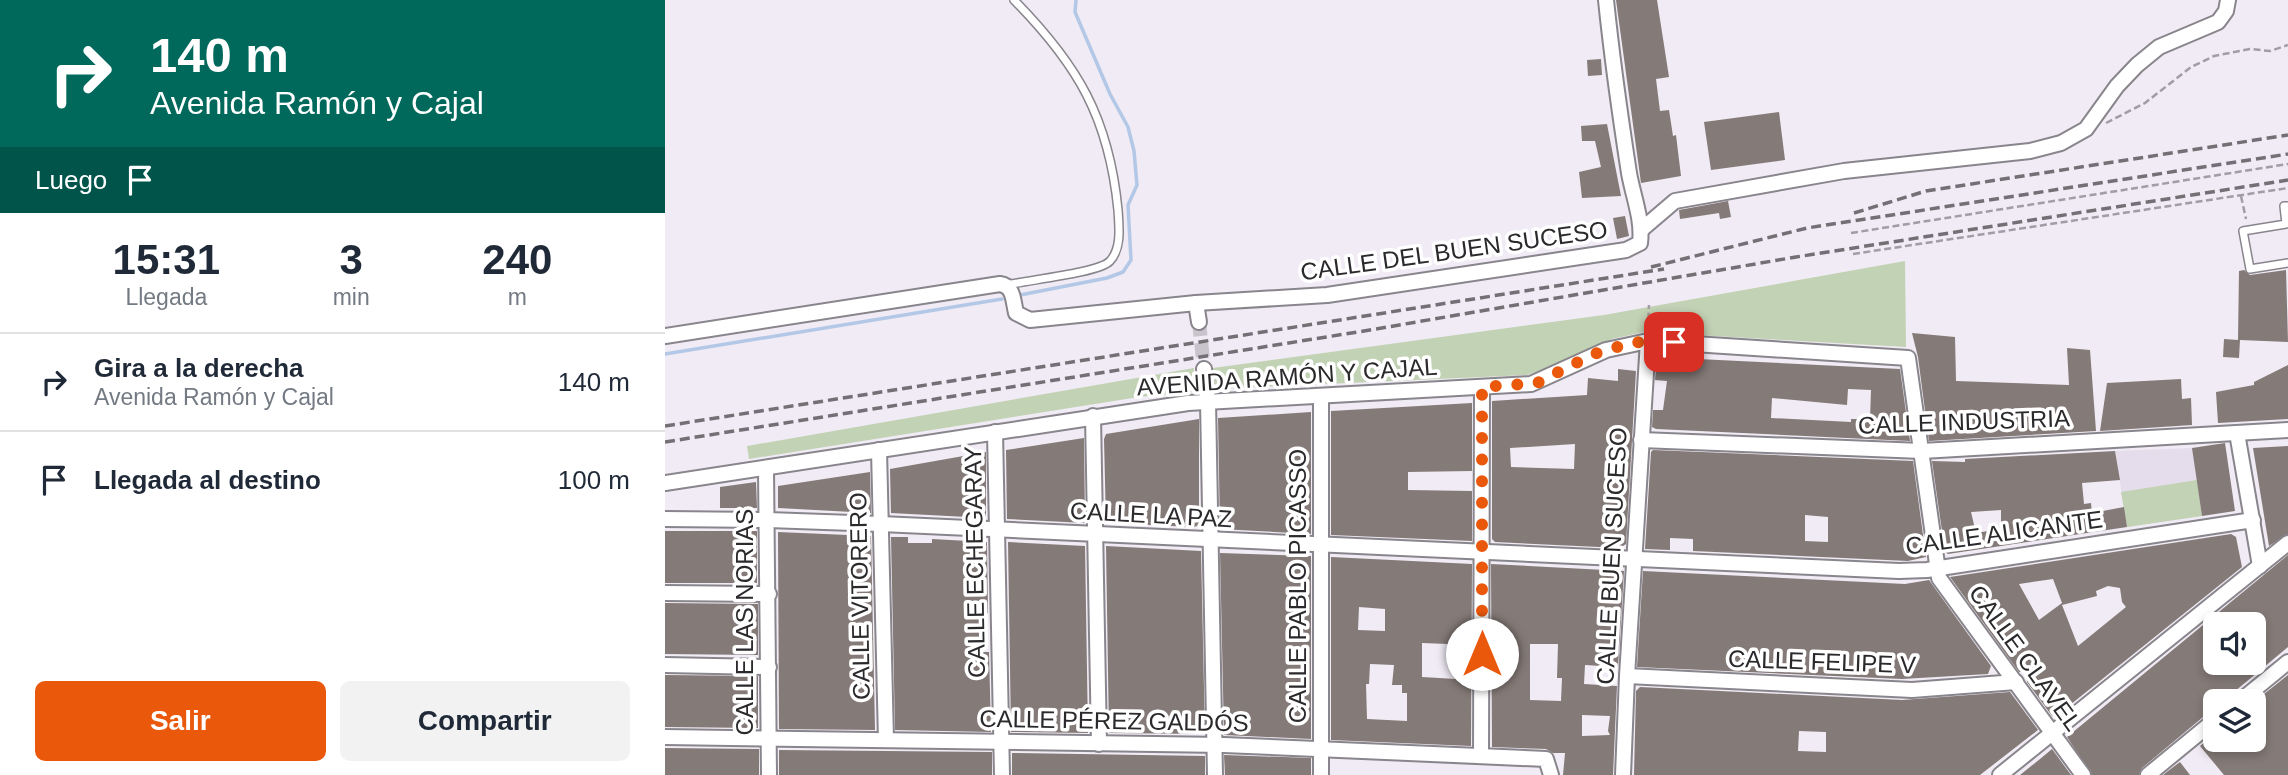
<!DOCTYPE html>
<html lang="es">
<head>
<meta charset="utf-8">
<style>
  body { margin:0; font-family:Helvetica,sans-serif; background:#f2f2f3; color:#1f2937; height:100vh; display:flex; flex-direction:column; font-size:26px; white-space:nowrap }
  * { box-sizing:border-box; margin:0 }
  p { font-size:23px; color:#747a83 }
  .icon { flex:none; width:38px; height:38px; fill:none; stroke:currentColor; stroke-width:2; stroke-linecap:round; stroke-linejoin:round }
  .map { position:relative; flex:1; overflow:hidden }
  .panel { display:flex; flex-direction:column; background:#fff; width:665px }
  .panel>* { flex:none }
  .hud { background:#00695c; color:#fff; overflow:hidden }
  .tools { position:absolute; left:1538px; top:612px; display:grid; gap:14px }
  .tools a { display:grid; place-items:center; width:63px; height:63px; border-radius:10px; background:#fff; box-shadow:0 4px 10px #0003; font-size:35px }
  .pin { position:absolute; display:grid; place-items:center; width:60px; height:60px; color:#fff; margin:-30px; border-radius:14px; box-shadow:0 4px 10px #0006 }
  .me { position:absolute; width:77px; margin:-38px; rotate:0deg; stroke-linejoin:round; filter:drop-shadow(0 0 5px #0008) }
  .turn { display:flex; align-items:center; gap:24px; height:147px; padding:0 35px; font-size:32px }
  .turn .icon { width:91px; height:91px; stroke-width:2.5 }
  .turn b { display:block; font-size:49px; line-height:60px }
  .then { display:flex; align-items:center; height:66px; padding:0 35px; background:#0003; gap:14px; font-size:26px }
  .eta { display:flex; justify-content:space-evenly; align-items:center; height:119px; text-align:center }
  .eta b { font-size:42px; font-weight:800; line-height:49px }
  .action { display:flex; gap:14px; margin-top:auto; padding:14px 35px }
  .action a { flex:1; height:80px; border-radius:10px; background:#ea580c; color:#fff; font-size:28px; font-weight:800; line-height:80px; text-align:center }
  .action a+a { background:#f2f2f3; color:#1f2937 }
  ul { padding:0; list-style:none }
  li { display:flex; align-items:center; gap:21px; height:98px; padding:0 35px; border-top:2px solid #e0e1e3 }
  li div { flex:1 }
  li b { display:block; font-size:26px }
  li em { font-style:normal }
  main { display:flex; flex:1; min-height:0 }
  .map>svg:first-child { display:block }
</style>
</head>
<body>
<main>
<section class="panel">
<div class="hud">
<div class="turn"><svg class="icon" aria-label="right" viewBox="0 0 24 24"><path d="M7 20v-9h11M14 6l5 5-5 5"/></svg><div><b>140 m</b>Avenida Ramón y Cajal</div></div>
<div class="then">Luego<svg class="icon" aria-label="arrive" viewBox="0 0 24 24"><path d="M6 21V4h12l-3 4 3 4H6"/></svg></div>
</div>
<div class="eta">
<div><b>15:31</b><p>Llegada</p></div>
<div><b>3</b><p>min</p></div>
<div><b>240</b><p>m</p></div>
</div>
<ul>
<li><svg class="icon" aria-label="right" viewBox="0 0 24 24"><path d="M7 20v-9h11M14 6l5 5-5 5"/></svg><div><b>Gira a la derecha</b><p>Avenida Ramón y Cajal</p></div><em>140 m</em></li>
<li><svg class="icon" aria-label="arrive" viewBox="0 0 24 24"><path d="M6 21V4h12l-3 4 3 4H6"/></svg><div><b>Llegada al destino</b></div><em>100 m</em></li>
</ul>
<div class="action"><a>Salir</a><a>Compartir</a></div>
</section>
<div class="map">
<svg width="1623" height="775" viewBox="0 0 1623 775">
  <rect width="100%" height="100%" fill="#f0ebf4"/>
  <path fill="#e6ddec" d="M1527,448l43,63 -108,16 -12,-76z"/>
  <g fill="#c2d2b4">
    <path d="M1240,261l1,86 -262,-15 -32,7 -62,28 -23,8 -312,14 -2,-21 391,-53z"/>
    <path d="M529,368l-1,24 -54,5 -390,62 -2,-13z"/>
    <path d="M1532,480l5,36 -75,11 -6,-35z"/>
  </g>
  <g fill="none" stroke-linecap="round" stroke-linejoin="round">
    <g stroke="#b3c8e6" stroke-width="3.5">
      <path d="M355,295l87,-17 16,-6 8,-12 -3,-55 9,-20 -3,-34 -6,-24 -18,-33 -35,-82 1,-12"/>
      <path d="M0,354l337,-55"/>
    </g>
  </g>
  <g fill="#847a77" fill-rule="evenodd">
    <path d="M951,0h41l12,77 -13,2 4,32 9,-1 4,26 3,-1 5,41 -40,7z"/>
    <path d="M936,59l1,16 -14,1 -1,-16z"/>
    <path d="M1114,112l6,48 -74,10 -7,-48z"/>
    <path d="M942,124l14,72 -39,2 -3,-26 22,-5 -6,-26h-13l-1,-15z"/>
    <path d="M1063,201l3,16 -11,2 -1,-6 -39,6 -1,-9z"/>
    <path d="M960,216l4,20 -12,3 -4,-21z"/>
    <path d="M1579,270l6,5 36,-5 2,72 -48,-2 -1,18 -16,-1 1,-18 14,1 1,-69z"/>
    <path d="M1247,333l43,4 1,44 113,4 -2,-37 23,2 6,81 -167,10 -11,-84z"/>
    <path d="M992,357l243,12 10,72 -254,-12 -4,-2 1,-17h10l4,-29 -12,-1zM1183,389l23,1 -1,29h-19v3l-80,-4 1,-20 75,7z"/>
    <path d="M1623,365v54l-70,4 -2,-31 38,-7v-3z"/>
    <path d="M953,369l18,2 -10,173 -6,4 -125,-6 -3,-3v-138l95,-6 1,-17 30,3zM910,444l-1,25 -63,-2 -1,-19z"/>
    <path d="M1516,379l1,20 9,-1 1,27 -92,6 7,-48z"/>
    <path d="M807,403v68l-64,1v18l64,1v50l-141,-6v-124z"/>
    <path d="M646,412v122l-91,-5 -2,-111z"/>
    <path d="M534,419v106l-5,2 -88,-4 -2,-84 2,-5z"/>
    <path d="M419,438l1,85 -78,-4 -1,-69z"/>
    <path d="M1560,443l10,68 -33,5 -10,-68z"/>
    <path d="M1623,446v88l-19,12 -16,-98z"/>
    <path d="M988,450l260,11 13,96 -18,4 -215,-10v-12l-23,-1v12l-25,-1 6,-97zM1140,515l23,2v25l-23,-1z"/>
    <path d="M1450,451l5,29 -38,3 2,21 7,-1 1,10 32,-6 3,20 -179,27 -3,-2 -13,-91 33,1v-3zM1336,510v19l-25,4 -5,-21z"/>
    <path d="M321,452v66l-95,-5 -1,-44z"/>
    <path d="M205,472l1,41 -93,-5v-22z"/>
    <path d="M91,482l1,26h-37v-21z"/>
    <rect x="0" y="531" width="92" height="52"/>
    <path d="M113,532l93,4 4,194 -96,-1z"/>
    <path d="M1566,534l5,3 6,30 -187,150 -3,-1 -25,-34 -1,-11 -7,1 -69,-95zM1388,579l9,24 -23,17 -20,-36zM1443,586l12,2 2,14 4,5 -48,39 -16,-41 35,-9 -1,-5z"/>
    <path d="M226,537h17v6h24v-4l55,3 1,71 -5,1v38h6l2,80 -96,-2z"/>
    <path d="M343,542l77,4 3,187 -77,-1z"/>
    <path d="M441,546l95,5 4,183 -96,-1z"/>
    <path d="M555,553l91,3v183l-87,-4z"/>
    <path d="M1623,555v92l-66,55h-7v5l-73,61 -3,7h-47l-25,-38zM1550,625h39v38h-39z"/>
    <path d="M666,557l141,7 -1,182 -140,-6zM694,607l26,2v22l-27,-1zM757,643l26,1v9h9l-1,26 -34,-2zM705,664l24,1 -2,20h10v8h5v28l-40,-2 -1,-35h3z"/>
    <path d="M826,564l133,7 -6,96 -33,-2 -1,19 33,2 -4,89h-50l2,-22h-12l-7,-4 -54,-2zM865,644h28l-1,34h5l-1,23 -31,-1zM917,715l28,1 -2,15 2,4 -28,1z"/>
    <path d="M978,571l262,13 24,-4 62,86 -3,8 -86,5 -265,-12z"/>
    <path d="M0,603l93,1v51l-93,-1z"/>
    <path d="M0,675l93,1v52l-93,-1z"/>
    <path d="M1623,675v100h-64l-24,-29 15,-13v7h39v-38z"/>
    <path d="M975,687l262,13 108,-8 28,38 -58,45h-346l2,-84zM1134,731l27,1v20l-28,-1z"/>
    <path d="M0,748l94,1v26h-94z"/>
    <path d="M1387,749l19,26h-51l20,-16z"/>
    <path d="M114,750l213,2v23h-213z"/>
    <path d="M347,753l193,3v19h-193z"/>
    <path d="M559,755l87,3v17h-86z"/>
    <path d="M1515,762l10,13h-27l5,-4z"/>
  </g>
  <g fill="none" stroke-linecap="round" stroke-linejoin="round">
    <path stroke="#c9c4cc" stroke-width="14" stroke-dasharray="14 7" stroke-linecap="butt" d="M534,322l5,47"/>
    <defs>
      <g id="lane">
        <path d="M1623,206h-4l2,18 -43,7 7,38 38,-6"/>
        <path d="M342,285c20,-5 92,-12 103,-24 12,-13 9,-35 8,-51 -9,-92 -40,-145 -104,-210"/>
      </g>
      <g id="street">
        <path d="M976,230l34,-29 169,-30 186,-20 31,-8 25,-14 31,-43 20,-21 22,-18 59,-25 8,-11 2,-11"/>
        <path d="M531,303l3,19"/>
        <path d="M0,336l335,-52c14,2 13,17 16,29l14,7 166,-17 131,-8 299,-45 14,-7c3,-23 -7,-47 -11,-70 -9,-58 -17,-115 -23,-173"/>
        <path d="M539,369l4,33 7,373"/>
        <path d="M656,397v378"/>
        <path d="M428,416l6,328"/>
        <path d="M330,432l7,343"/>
        <path d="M1572,433l23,133"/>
        <path d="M976,440l281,11 366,-21"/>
        <path d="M214,450l7,290"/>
        <path d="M101,469l3,306"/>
        <path d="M0,483l523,-80 343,-19 75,-34 42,-9 260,17 31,220 144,197"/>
        <path d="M0,519l103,1 113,4 1018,47 28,-1 326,-50"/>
        <path d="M0,593l104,1"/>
        <path d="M0,665l104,2"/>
        <path d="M962,676l285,14 104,-8"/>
        <path d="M1574,702l49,-40"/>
        <path d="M0,737l559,8 322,14 5,16"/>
        <path d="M816,756l1,-369"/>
        <path d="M958,775l4,-99 21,-335"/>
        <path d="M1335,775l288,-232"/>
        <path d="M1483,775l67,-55"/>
      </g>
    </defs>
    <use href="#lane" stroke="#89858c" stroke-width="10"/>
    <use href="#street" stroke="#89858c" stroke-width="18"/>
    <g stroke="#a19da4" stroke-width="2.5" stroke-dasharray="7 3.5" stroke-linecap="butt">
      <path d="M1441,123l39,-20 46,-36 23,-11 36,-7 20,2 18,-6"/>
      <path d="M1576,196l5,23"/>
      <path d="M1186,233l437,-69"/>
      <path d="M1188,254l435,-66"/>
      <path d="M983,330l1,-25"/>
    </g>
    <use href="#lane" stroke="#fff" stroke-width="7"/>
    <use href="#street" stroke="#fff" stroke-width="14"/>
    <g stroke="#737075" stroke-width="3.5" stroke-dasharray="10 5" stroke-linecap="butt">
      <path d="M1189,213l72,-22 362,-56"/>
      <path d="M986,267l156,-39 481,-74"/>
      <path d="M0,426l999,-157"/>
      <path d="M0,442l699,-111 432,-74 492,-77"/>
    </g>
  </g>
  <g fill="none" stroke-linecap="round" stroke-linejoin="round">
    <path stroke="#ea580c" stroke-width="12" stroke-dasharray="0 21.6" d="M817,654v-267l55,-4 57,-29 37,-11 17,-2 26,1"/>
  </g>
  <g text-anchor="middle" stroke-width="7" stroke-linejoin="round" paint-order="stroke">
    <g font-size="24" fill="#2b292c" stroke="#fff">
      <text transform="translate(789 251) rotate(-8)" y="8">CALLE DEL BUEN SUCESO</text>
      <text transform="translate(622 377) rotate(-4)" y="8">AVENIDA RAMÓN Y CAJAL</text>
      <text transform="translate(1299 422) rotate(-2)" y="8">CALLE INDUSTRIA</text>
      <text transform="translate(486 515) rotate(3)" y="8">CALLE LA PAZ</text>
      <text transform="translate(1339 533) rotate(-8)" y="8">CALLE ALICANTE</text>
      <text transform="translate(947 556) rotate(-87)" y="8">CALLE BUEN SUCESO</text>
      <text transform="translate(310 562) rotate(-91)" y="8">CALLE ECHEGARAY</text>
      <text transform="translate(633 586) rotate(-90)" y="8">CALLE PABLO PICASSO</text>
      <text transform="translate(195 596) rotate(-91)" y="8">CALLE VITORERO</text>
      <text transform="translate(80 622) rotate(-90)" y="8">CALLE LAS NORIAS</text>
      <text transform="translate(1360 658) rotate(54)" y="8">CALLE CLAVEL</text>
      <text transform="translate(1157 662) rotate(2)" y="8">CALLE FELIPE V</text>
      <text transform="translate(449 721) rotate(1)" y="8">CALLE PÉREZ GALDÓS</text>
    </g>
  </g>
</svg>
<div class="tools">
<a><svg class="icon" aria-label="sound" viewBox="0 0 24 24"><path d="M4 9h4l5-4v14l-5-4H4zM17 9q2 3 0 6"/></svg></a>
<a><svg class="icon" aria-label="layers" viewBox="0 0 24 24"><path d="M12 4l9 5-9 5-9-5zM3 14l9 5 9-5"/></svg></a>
</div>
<div class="pin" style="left:1009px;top:342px;background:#d93025"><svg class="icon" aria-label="arrive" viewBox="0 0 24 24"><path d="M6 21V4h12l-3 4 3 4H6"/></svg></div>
<svg class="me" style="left:817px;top:654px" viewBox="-20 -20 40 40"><circle r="19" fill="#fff"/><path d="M0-13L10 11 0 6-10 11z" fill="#ea580c"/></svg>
</div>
</main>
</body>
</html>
